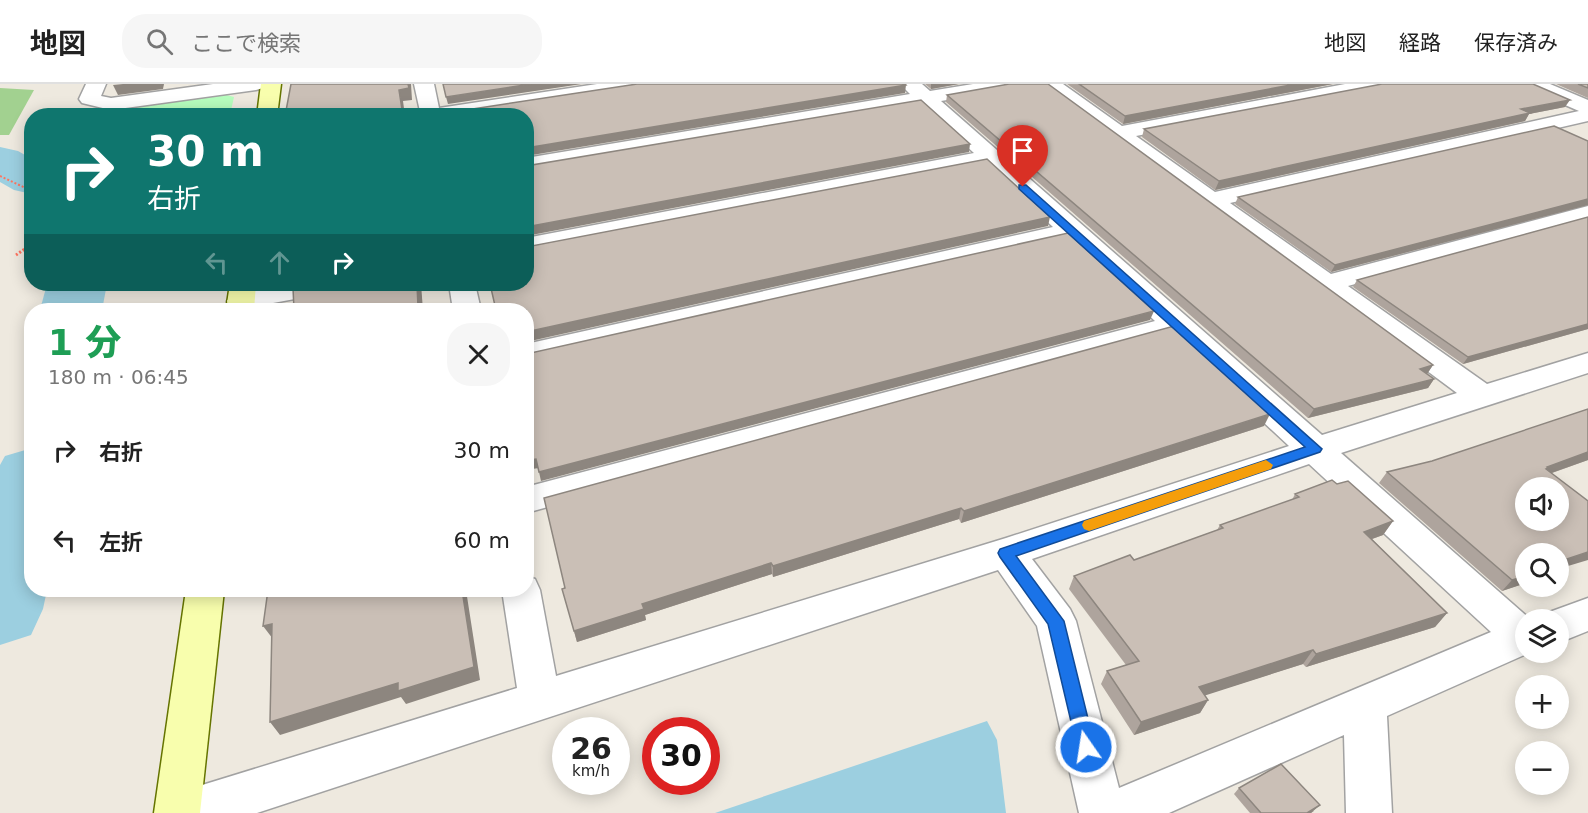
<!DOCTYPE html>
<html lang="ja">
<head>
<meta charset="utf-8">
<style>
  body { margin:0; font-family:"DejaVu Sans","Noto Sans JP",sans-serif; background:#f6f6f6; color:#222; height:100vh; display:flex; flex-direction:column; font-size:22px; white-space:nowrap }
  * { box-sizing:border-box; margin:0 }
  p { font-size:20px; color:#767676 }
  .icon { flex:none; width:33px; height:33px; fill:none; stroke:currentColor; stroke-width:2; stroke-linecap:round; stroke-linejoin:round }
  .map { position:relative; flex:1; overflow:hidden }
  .sheet { position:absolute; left:24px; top:219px; width:510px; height:294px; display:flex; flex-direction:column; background:#fff; border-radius:24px; box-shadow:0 3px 15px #0003 }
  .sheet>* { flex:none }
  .top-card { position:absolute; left:24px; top:24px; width:510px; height:183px; border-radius:24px; box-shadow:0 3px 15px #0003; background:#0f766e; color:#fff; overflow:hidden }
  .tools { position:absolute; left:1515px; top:393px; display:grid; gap:12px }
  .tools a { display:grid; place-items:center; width:54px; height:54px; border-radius:50%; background:#fff; box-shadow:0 3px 15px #0003; font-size:30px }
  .speed { position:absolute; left:552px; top:633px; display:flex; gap:12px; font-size:30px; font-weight:700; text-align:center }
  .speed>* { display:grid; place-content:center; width:78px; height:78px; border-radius:50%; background:#fff; box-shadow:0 3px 15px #0003; line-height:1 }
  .speed small { font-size:15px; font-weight:400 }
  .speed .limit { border:9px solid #d22; background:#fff; color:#111 }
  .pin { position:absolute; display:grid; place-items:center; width:51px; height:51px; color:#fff; margin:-62px -26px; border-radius:50% 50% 50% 0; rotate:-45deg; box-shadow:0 0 6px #0007 }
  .pin .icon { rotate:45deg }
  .me { position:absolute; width:66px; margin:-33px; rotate:347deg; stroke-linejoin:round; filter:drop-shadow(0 0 4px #0008) }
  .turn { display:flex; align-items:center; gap:21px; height:126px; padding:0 24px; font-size:27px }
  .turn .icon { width:78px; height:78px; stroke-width:2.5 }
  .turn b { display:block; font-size:42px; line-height:51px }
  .lanes { display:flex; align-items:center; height:57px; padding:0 24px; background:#0003; justify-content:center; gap:30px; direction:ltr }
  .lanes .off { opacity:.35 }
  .round { display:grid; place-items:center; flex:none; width:63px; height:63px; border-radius:24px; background:#f6f6f6 }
  .headline { display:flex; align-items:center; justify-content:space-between; height:102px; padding:0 24px }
  h1 { font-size:36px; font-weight:800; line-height:45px; color:#1e9e55 }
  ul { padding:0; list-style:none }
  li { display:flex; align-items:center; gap:18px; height:90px; padding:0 24px }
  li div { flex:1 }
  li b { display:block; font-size:22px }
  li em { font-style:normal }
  header { display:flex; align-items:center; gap:36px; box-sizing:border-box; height:84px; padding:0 30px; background:#fff; border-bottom:2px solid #e0e0e0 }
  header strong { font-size:28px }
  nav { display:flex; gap:33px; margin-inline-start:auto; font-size:21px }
  .search { width:420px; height:54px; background:#f6f6f6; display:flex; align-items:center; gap:15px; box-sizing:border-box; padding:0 21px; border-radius:24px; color:#767676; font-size:22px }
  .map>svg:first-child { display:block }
</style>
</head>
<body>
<header>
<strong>地図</strong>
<div class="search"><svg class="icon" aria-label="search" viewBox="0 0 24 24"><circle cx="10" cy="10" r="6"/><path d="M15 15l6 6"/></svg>ここで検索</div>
<nav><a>地図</a><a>経路</a><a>保存済み</a></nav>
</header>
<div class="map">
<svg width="1588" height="729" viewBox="0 0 1588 729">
  <rect width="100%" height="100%" fill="#eee9df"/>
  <path fill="#a2d190" d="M0,4l34,2 -25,45h-9z"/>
  <path fill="#b7febe" d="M223,10l11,3 -4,18 -176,1z"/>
  <path fill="#9ccfe0" d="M987,637l10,19 9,73h-291z"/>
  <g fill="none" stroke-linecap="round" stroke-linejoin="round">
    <g fill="#9ccfe0" fill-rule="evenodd">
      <path d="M0,63l18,4 14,8v35l-18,-4 -14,-8z"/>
      <path d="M47,200h60l-5,26h-62z"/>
      <path d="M32,364v142h15l-4,19 -12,26 -31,10v-180l5,-9z"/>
    </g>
    <defs>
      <g id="street">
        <path d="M86,0h20l-5,12 10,2 102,-14h53l-3,4 -7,2 -145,20 -29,-7 -3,-4z"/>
        <path d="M414,0h20l5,24 158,-24h49l-3,4 -7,2 -168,26h-47z"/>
        <path d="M900,0h22l8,7 43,-7h45l-3,4 -7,2 -67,11 381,334 135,-42 -417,-309h23l59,42 223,-42h41l-3,4 -7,2 -240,46 79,56 364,-81 -53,-23 -3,-4h27l38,16v21l-358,82 101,71 257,-68v14l-240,66 139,98 101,-31v20l-247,80 190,167h-5v32h5l-144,64 5,97h-46l-2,-78 -175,78h-90l-42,-187 -39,-56 -741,243h-94l7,-16 16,-7 331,-102 -15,-98h24v-14l9,3 5,11 16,86 450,-138 283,-92 -119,-111 -644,178v-26l629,-166 -88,-82 -541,123v-18l527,-117 -67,-62 -460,89v-16l448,-85 -53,-48 -395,67v-14l384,-64zM1309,380l182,168 -372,156 -43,-167 -6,-12 -38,-50z"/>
        <path d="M292,200h54l-3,6 -10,2 -92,17 -10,-2 -4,-6 4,-6z"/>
        <path d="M449,200h26l6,26h-28z"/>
        <path d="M1588,514v33l-30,12v-23h-17l3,-6z"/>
      </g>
      <g id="secondary">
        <path d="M261,0h20l-4,32h-20z"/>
        <path d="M230,200h26l-2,26h-28z"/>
        <path d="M186,506h38l-24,223h-46z"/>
      </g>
    </defs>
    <use href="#street" stroke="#a2a2a2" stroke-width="3"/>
    <use href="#secondary" stroke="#657400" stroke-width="3"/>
    <path stroke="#ff745f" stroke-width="2" stroke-dasharray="2 2" stroke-linecap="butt" d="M0,92l32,15"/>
    <path stroke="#ff745f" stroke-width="3" stroke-dasharray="2 2" stroke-linecap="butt" d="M16,171l16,-11"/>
    <use href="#street" fill="#fff" fill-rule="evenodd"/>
    <use href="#secondary" fill="#f8fead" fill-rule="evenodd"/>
  </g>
  <g fill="#aea49d">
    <path d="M925,0h34l-28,5z"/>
    <path d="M1067,0h266l-210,40z"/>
    <path d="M1556,0h32v14z"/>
    <path d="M947,11l486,270 -6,9 7,5 -6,9 -120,30 -362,-316z"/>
    <path d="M1565,23l-36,7 -4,7 -310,69 -73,-53 2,-8z"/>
    <path d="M1588,57v64l-257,67 -96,-68 3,-7z"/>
    <path d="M1588,133v112l-125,35 -110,-77 4,-7z"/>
    <path d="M1588,325v51l-36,13 6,81 -32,29 -24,8 -123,-108 8,-11 45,-11z"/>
    <path d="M1264,342l-303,97 -2,-4 -186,58 -1,-3 -127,41 1,5 -69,22 -15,-53z"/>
    <path d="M1337,400l56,37 -10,14 -11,4 75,74 -12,14 -129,40 -3,-3 -99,31 4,5 -8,13 -66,22 -33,-51 6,-13 19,-6 -57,-76 5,-13 60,-16 83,-30 3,-5 72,-25 3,-6z"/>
    <path d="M1239,704l75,23 -3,2h-61l-16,-19z"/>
  </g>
  <g fill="#8d867f">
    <path d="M123,0h41l-1,5 -45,6 -5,-10z"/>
    <path d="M408,0h3l1,16 -9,1 2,15h-2l-4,-26z"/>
    <path d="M531,0h51l-134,20 -2,-7z"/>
    <path d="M931,0h28l-28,5z"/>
    <path d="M1296,0h37l-210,40 2,-8z"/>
    <path d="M906,1l-1,8 -379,63v-8z"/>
    <path d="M1570,16l-5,7 -36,7 -4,7 -310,69 4,-9 302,-72z"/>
    <path d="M970,60l-1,8 -443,84v-9z"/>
    <path d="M1588,115v6l-257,67 4,-7z"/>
    <path d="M1050,133l-2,9 -522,116v-10z"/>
    <path d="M417,200h4l2,26 -5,-3z"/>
    <path d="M1154,227l-4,9 -609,161 -2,-9z"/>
    <path d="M1588,240v5l-125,35 5,-7z"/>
    <path d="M1433,281l-6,9 -7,-5z"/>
    <path d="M1434,295l-6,9 -120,30 6,-9z"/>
    <path d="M1270,330l-6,12 -303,97 3,-12z"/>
    <path d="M1588,368v8l-48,17 7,-10z"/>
    <path d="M536,375l3,9 -7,1 -2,-9z"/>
    <path d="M961,424l-2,11 -186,58v-11z"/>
    <path d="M1393,437l-10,14 -28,10 9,-13z"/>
    <path d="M1588,468v8l-30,9v-7z"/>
    <path d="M771,479l1,11 -127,41 1,5 -69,22 -3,-11 68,-27z"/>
    <path d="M1526,492v7l-24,8 10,-11z"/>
    <path d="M462,506h4l14,90 -74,24 -5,-7 -121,38 -10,-13z"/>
    <path d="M1447,529l-12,14 -129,40 10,-13z"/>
    <path d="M272,540l1,15 -10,-13z"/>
    <path d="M1313,566l-10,14 -112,36 8,-13z"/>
    <path d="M1208,616l-8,13 -66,22 7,-13z"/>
    <path d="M1320,721l-9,8h-4z"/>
  </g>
  <g fill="#cabfb6" stroke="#8d867f" stroke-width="1.5" fill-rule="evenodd">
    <path d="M291,0h117l1,4 -10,2 4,26h-118z"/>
    <path d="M443,0h88l-85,13z"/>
    <path d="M637,0h268l1,1 -380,63v-32h-76l-1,-5 17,-1z"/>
    <path d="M1009,0h39l385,281 -13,4 14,10 -120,30 -367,-314z"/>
    <path d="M1079,0h217l-171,32z"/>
    <path d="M1382,0h151l37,16 -49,9 9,4 -311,68 -75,-52z"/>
    <path d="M1578,0h10v4z"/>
    <path d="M921,16l49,44 -444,83v-61z"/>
    <path d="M1554,42l34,15v58l-253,66 -97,-68z"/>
    <path d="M987,75l63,58 -524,115v-22h-30l-6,-26h36v-37z"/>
    <path d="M1588,133v107l-120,33 -111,-77z"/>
    <path d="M1068,149l86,78 -615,161 -3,-13 -6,1 -4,-15v-91z"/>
    <path d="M315,200h102l1,23 11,-2 1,5h-136l-1,-22z"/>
    <path d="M1174,242l96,88 -306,97 -3,-3 -188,58 -2,-3 -129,41 2,5 -70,22 -12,-42 3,-1 -21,-90z"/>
    <path d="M1588,325v43l-41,15 1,1 -2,1 42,32v51l-30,10v-8h-32v22l-14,4 -125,-108 45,-11zM1526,404h32v32h-32z"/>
    <path d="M1332,396l5,4 11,-3 45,40 -29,11 83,81 -131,41 -3,-4 -114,37 9,13 -67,22 -34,-51 32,-10 -65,-85 56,-21 4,5 89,-32 -3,-3 79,-28 -4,-3z"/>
    <path d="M268,506h194l12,77 -76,24v-8l-128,39 2,-98 -9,2z"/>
    <path d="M1281,680l39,41 -13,8h-46l-22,-25z"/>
  </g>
  <path fill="#1a73e8" stroke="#114b97" stroke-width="1.5" d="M1019,101h7l296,264 -2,3 -304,104 48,65 31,126 -3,6 -6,2 -7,-2 -2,-6 -29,-123 -48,-67 -2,-4 2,-4 305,-102 -286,-258z"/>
  <path fill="#f59e0b" d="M1266,376l7,5 -2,4 -182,62 -5,-2 -2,-4 2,-4z"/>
</svg>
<div class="tools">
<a><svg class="icon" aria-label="sound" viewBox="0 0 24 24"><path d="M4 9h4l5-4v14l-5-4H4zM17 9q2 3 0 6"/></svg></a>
<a><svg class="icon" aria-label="search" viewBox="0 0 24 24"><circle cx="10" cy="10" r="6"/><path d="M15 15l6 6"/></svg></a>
<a><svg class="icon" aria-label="layers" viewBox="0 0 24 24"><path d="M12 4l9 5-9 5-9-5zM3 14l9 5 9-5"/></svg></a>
<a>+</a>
<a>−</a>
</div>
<div class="speed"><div>26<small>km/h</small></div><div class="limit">30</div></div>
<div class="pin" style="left:1023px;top:103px;background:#d93025"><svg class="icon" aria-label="arrive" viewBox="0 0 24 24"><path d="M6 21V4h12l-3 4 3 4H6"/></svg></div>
<svg class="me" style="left:1086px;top:663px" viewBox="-20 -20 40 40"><circle r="17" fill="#1a73e8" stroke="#fff" stroke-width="3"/><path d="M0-11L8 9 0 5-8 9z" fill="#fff"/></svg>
<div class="top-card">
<div class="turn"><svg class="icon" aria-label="right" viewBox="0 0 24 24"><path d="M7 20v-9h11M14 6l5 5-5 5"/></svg><div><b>30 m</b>右折</div></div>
<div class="lanes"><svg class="icon off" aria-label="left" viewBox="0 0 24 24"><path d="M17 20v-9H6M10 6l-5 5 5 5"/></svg><svg class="icon off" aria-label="ahead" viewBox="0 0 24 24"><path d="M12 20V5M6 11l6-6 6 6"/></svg><svg class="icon" aria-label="right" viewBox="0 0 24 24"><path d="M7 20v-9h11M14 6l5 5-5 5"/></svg></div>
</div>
<section class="sheet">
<div class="headline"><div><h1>1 分</h1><p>180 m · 06:45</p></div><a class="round"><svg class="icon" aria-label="close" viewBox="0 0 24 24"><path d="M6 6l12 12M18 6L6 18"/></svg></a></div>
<ul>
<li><svg class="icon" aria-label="right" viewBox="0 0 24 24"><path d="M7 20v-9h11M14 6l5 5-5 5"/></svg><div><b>右折</b></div><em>30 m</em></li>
<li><svg class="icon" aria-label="left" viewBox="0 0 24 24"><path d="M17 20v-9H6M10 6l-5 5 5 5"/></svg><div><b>左折</b></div><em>60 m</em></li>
</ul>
</section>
</div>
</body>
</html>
